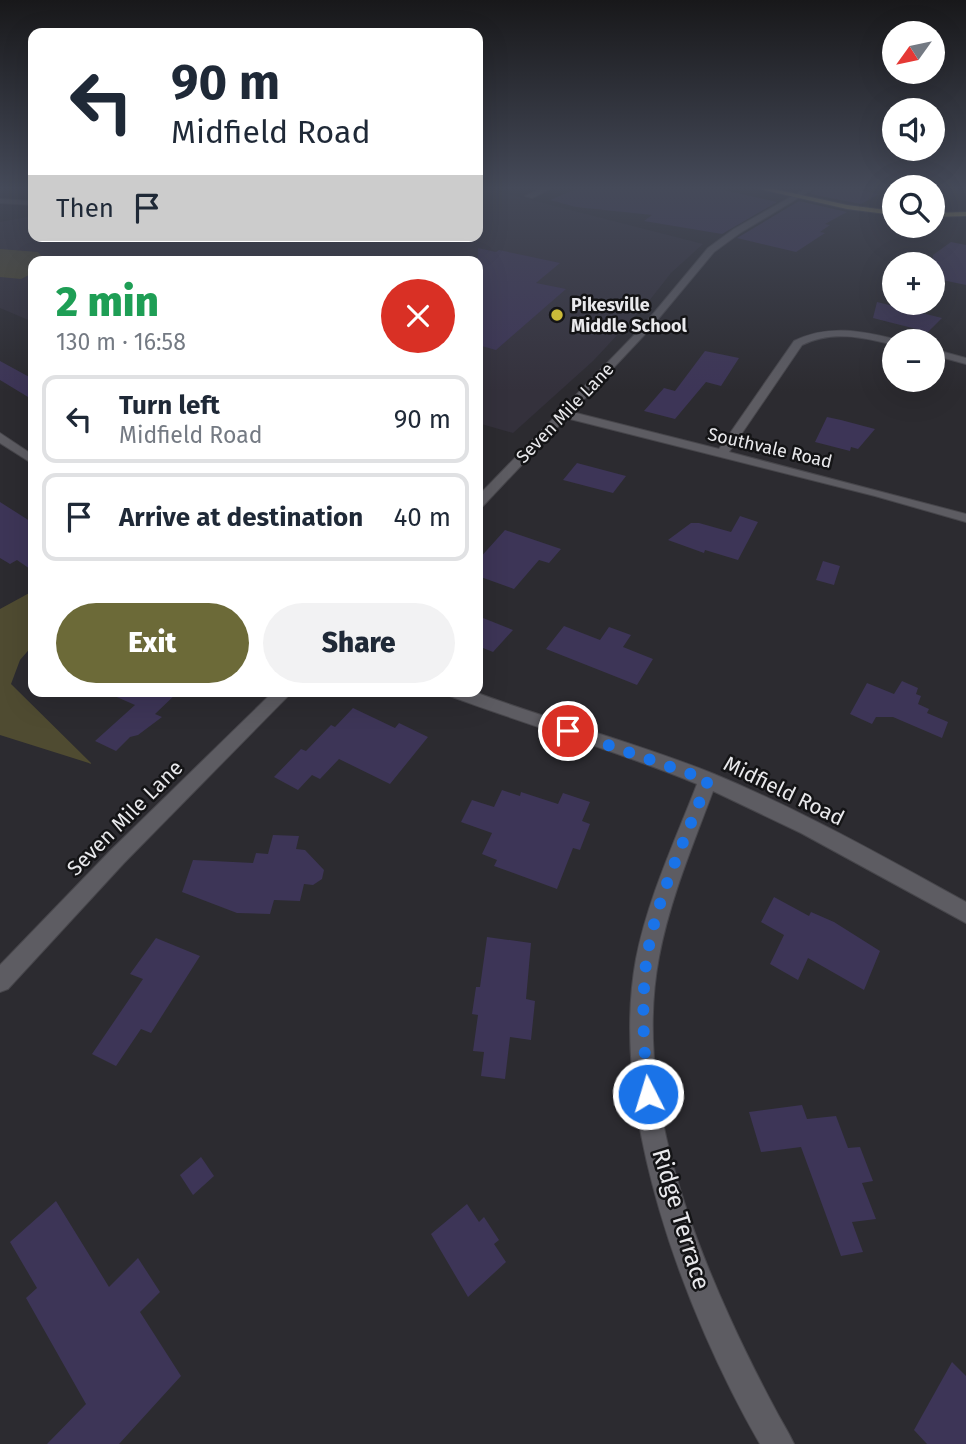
<!DOCTYPE html>
<html lang="en">
<head>
<meta charset="utf-8">
<style>
  body { margin:0; font-family:"Fira Sans",sans-serif; background:#f2f2f3; color:#1f2937; height:100vh; display:flex; flex-direction:column; font-size:26px; white-space:nowrap }
  * { box-sizing:border-box; margin:0 }
  p { font-size:23px; color:#747a83 }
  .icon { flex:none; width:38px; height:38px; fill:none; stroke:currentColor; stroke-width:2; stroke-linecap:round; stroke-linejoin:round }
  .map { position:relative; flex:1; overflow:hidden }
  .sheet { position:absolute; left:28px; top:256px; width:455px; height:441px; display:flex; flex-direction:column; background:#fff; border-radius:14px; box-shadow:0 7px 28px #0002 }
  .sheet>* { flex:none }
  .guide { position:absolute; left:28px; top:28px; width:455px; height:214px; border-radius:14px; box-shadow:0 7px 28px #0002; background:#fff; color:#1f2937; overflow:hidden }
  .needle { width:46px; rotate:237deg }
  .buttons { position:absolute; left:882px; top:21px; display:grid; gap:14px }
  .buttons a { display:grid; place-items:center; width:63px; height:63px; border-radius:50%; background:#fff; box-shadow:0 7px 28px #0002; font-size:35px }
  .pin { position:absolute; display:grid; place-items:center; width:60px; height:60px; color:#fff; margin:-30px; border:4px solid #fff; border-radius:50%; box-shadow:0 2px 7px #0007 }
  .me { position:absolute; width:77px; margin:-38px; rotate:355deg; stroke-linejoin:round; filter:drop-shadow(0 0 5px #0008) }
  .turn { display:flex; align-items:center; gap:24px; height:147px; padding:0 28px; font-size:32px }
  .turn .icon { width:91px; height:91px; stroke-width:2.5 }
  .turn b { display:block; font-size:49px; line-height:60px }
  .then { display:flex; align-items:center; height:66px; padding:0 28px; background:#0003; gap:14px; font-size:26px }
  .round { display:grid; place-items:center; flex:none; width:74px; height:74px; border-radius:37px; background:#f2f2f3 }
  .overview { display:flex; align-items:center; justify-content:space-between; height:119px; padding:0 28px }
  h1 { font-size:42px; font-weight:800; line-height:52px; color:#1e9e55 }
  .cta { display:flex; gap:14px; margin-top:auto; padding:14px 28px }
  .cta a { flex:1; height:80px; border-radius:42px; background:#6c6a38; color:#fff; font-size:28px; font-weight:800; line-height:80px; text-align:center }
  .cta a+a { background:#f2f2f3; color:#1f2937 }
  ul { padding:0; list-style:none }
  li { display:flex; align-items:center; gap:21px; height:88px; margin:0 14px 10px; padding:0 14px; border:4px solid #e0e1e3; border-radius:14px }
  li div { flex:1 }
  li b { display:block; font-size:26px }
  li em { font-style:normal }
  .map>svg:first-child { display:block }
</style>
</head>
<body>
<div class="map">
<svg width="966" height="1444" viewBox="0 0 966 1444">
  <rect width="100%" height="100%" fill="#2c2b30"/>
  <path fill="#34313c" d="M478,189h11l214,55 -32,29 -22,28 -56,60 -80,72 -35,-10v-162h-445v61l-33,-14v-86l33,-6v20h445z"/>
  <g fill="#4f4b31">
    <path d="M0,249l38,3 8,9h-13v12l-12,6 -21,-2z"/>
    <path d="M33,591v54l-13,15 -9,24 81,80 -92,-29v-126z"/>
  </g>
  <g fill="#3d3557">
    <path d="M576,189h144l57,13 -55,32 -78,-13 8,-6 -76,-8 -26,-7z"/>
    <path d="M816,189h39l24,5 -18,10 -51,-10z"/>
    <path d="M799,201l48,11 -22,12 5,1 -10,7 5,1 -29,19 -59,-14z"/>
    <path d="M951,242l15,3v40l-33,-7v-23z"/>
    <path d="M478,248l18,4 3,-2 61,13 -24,20 30,6 -70,61 -18,-5z"/>
    <path d="M877,302l65,16 -14,14 -55,-14z"/>
    <path d="M705,351l34,7 -18,28 -15,-4 -31,37 -31,-8 20,-23 11,3z"/>
    <path d="M0,361l33,18v21l-33,-20z"/>
    <path d="M827,417l14,3 34,9 -17,20 -7,-2 -1,4 -35,-9z"/>
    <path d="M577,463l49,13 -13,17 -50,-13z"/>
    <path d="M0,502l33,21v48l-16,-11 -7,4 -10,-6z"/>
    <path d="M740,516l18,6 -20,38 -33,-10 -1,3 -36,-13 23,-17h8l32,9z"/>
    <path d="M505,530l56,19 -12,14 -10,-3 -25,29 -36,-13v-16z"/>
    <path d="M823,561l17,5 -6,19 -18,-5z"/>
    <path d="M478,616l35,14 -20,22 -15,-6z"/>
    <path d="M564,626l36,14 9,-13 22,8 -8,12 30,12 -16,26 -91,-36z"/>
    <path d="M902,681l16,7 -2,6 5,2 -3,8 11,5 -2,4 21,9 -6,16 -49,-21h-17l-4,7 -22,-10 17,-31 27,11z"/>
    <path d="M103,691h76l-24,23 7,3 -24,18 -8,2 -14,14 -21,-10 40,-36z"/>
    <path d="M353,708l42,20 4,-5 29,14 -38,47 -51,-25 -19,20 -8,-4 -14,15 -24,-13 27,-28 5,2 25,-26 4,2z"/>
    <path d="M502,790l18,6 1,-4 37,12 5,-11 27,9 -8,19 8,3 -10,26 -7,-2 -16,41 -63,-23 3,-6 -15,-6 10,-21 -31,-11 11,-22 22,7z"/>
    <path d="M273,835l26,1 -3,13 9,1 19,20 -2,9 -9,6 -9,-1 -4,17 -26,-1 -4,14 -33,-1 -55,-21 11,-32 60,3 3,-10 12,1z"/>
    <path d="M774,897l35,19 2,-4 23,10 46,29 -16,39 -56,-32 -10,22 -28,-16 14,-29 -23,-13z"/>
    <path d="M487,937l44,6 -5,56 9,2 -4,39 -21,-3 -5,42 -24,-3 3,-24 -11,-1 5,-36 -6,-1 4,-27h4z"/>
    <path d="M156,938l44,18 -49,77 -10,-4 -25,37 -24,-12 51,-75 -13,-5z"/>
    <path d="M802,1105l5,14 29,-3 12,32 12,-1 13,34 -11,2 14,36 -24,3 11,30 -22,4 -40,-109 -40,5 -12,-40z"/>
    <path d="M201,1157l13,19 -21,19 -13,-20z"/>
    <path d="M56,1201l53,86 29,-29 22,34 -20,20 41,64 -62,68h-72l39,-40 -60,-106 11,-10 -27,-46z"/>
    <path d="M467,1204l12,18 5,-5 15,23 -5,4 12,18 -38,35 -37,-63z"/>
    <path d="M952,1362l14,14v68h-39l-13,-14z"/>
  </g>
  <g fill="none" stroke-linecap="round" stroke-linejoin="round">
    <defs>
      <g id="minor">
        <path d="M540,189h10l-18,9 -7,-2z"/>
        <path d="M805,189h8l-73,44 -26,19 -65,78 -77,82 147,37 75,-108c35,-17 68,-10 104,-1l-4,5c-32,-8 -62,-15 -92,0l-73,107 237,62v8l-91,-26 -309,-78 -83,88 -5,1v-11l165,-170 65,-78 26,-19z"/>
        <path d="M0,199l33,2v4l-33,-2z"/>
        <path d="M933,349l33,9v6l-33,-9z"/>
        <path d="M0,433l33,22v9l-33,-21z"/>
        <path d="M274,691h19l-169,172 -116,126 -8,3v-27l110,-114z"/>
        <path d="M445,691h27c80,30 163,51 242,83 87,36 170,83 252,128v21l-165,-90 -88,-42c-20,54 -43,108 -54,166 -23,120 21,251 70,359 14,31 29,61 45,91 6,12 14,24 20,37h-34c-75,-130 -152,-334 -124,-485 12,-61 39,-118 61,-175 -82,-34 -167,-58 -250,-89z"/>
      </g>
      <g id="major">
        <path d="M760,189h14l73,16 47,6v4l-47,-6z"/>
        <path d="M966,212v4l-33,1v-4z"/>
      </g>
    </defs>
    <use href="#minor" stroke="#47464b" stroke-width="2"/>
    <use href="#major" stroke="#47464b" stroke-width="2"/>
    <use href="#minor" fill="#5d5c62" fill-rule="evenodd"/>
    <use href="#major" fill="#a09758" fill-rule="evenodd"/>
  </g>
  <linearGradient id="sky" x2="0" y2="1"><stop stop-color="#18181a"/><stop offset="0.48" stop-color="#454a59"/><stop offset="1" stop-color="#454a59" stop-opacity="0"/></linearGradient>
  <rect width="966" height="391" fill="url(#sky)"/>
  <g fill="none" stroke-linecap="round" stroke-linejoin="round">
    <path stroke="#1a73e8" stroke-width="12" stroke-dasharray="0 21.6" d="M568,731l140,49c-22,59 -54,121 -62,184 -5,44 -2,86 2,130"/>
  </g>
  <circle fill="#cbba39" stroke="#141416" stroke-width="2.5" cx="557" cy="315" r="7"/>
  <g text-anchor="middle" stroke-width="5" stroke-linejoin="round" paint-order="stroke">
    <g font-size="18" font-weight="bold" fill="#e9e9ec" stroke="#141416" text-anchor="start">
      <text x="571" y="311">Pikesville<tspan x="571" dy="21">Middle School</tspan></text>
    </g>
    <g font-size="18" fill="#e9e9ec" stroke="#141416">
      <text transform="translate(565 413) rotate(-46)" y="6">Seven Mile Lane</text>
      <text transform="translate(770 448) rotate(13)" y="6">Southvale Road</text>
    </g>
    <g font-size="21" fill="#e9e9ec" stroke="#141416">
      <text transform="translate(784 791) rotate(26)" y="7">Midfield Road</text>
      <text transform="translate(125 818) rotate(-45)" y="7">Seven Mile Lane</text>
    </g>
    <g font-size="24" fill="#e9e9ec" stroke="#141416">
      <text transform="translate(681 1219) rotate(73)" y="8">Ridge Terrace</text>
    </g>
  </g>
</svg>
<div class="buttons">
<a><svg class="needle" viewBox="-14 -14 28 28"><path d="M0-13l5 13h-10z" fill="#e53935"/><path d="M0 13l5-13h-10z" fill="#747a83"/></svg></a>
<a><svg class="icon" aria-label="sound" viewBox="0 0 24 24"><path d="M4 9h4l5-4v14l-5-4H4zM17 9q2 3 0 6"/></svg></a>
<a><svg class="icon" aria-label="search" viewBox="0 0 24 24"><circle cx="10" cy="10" r="6"/><path d="M15 15l6 6"/></svg></a>
<a>+</a>
<a>−</a>
</div>
<div class="pin" style="left:568px;top:731px;background:#d93025"><svg class="icon" aria-label="arrive" viewBox="0 0 24 24"><path d="M6 21V4h12l-3 4 3 4H6"/></svg></div>
<svg class="me" style="left:648px;top:1094px" viewBox="-20 -20 40 40"><circle r="17" fill="#1a73e8" stroke="#fff" stroke-width="3"/><path d="M0-11L8 9 0 5-8 9z" fill="#fff"/></svg>
<div class="guide">
<div class="turn"><svg class="icon" aria-label="left" viewBox="0 0 24 24"><path d="M17 20v-9H6M10 6l-5 5 5 5"/></svg><div><b>90 m</b>Midfield Road</div></div>
<div class="then">Then<svg class="icon" aria-label="arrive" viewBox="0 0 24 24"><path d="M6 21V4h12l-3 4 3 4H6"/></svg></div>
</div>
<section class="sheet">
<div class="overview"><div><h1>2 min</h1><p>130 m · 16:58</p></div><a class="round" style="background:#d93025;color:#fff"><svg class="icon" aria-label="close" viewBox="0 0 24 24"><path d="M6 6l12 12M18 6L6 18"/></svg></a></div>
<ul>
<li><svg class="icon" aria-label="left" viewBox="0 0 24 24"><path d="M17 20v-9H6M10 6l-5 5 5 5"/></svg><div><b>Turn left</b><p>Midfield Road</p></div><em>90 m</em></li>
<li><svg class="icon" aria-label="arrive" viewBox="0 0 24 24"><path d="M6 21V4h12l-3 4 3 4H6"/></svg><div><b>Arrive at destination</b></div><em>40 m</em></li>
</ul>
<div class="cta"><a>Exit</a><a>Share</a></div>
</section>
</div>
</body>
</html>
